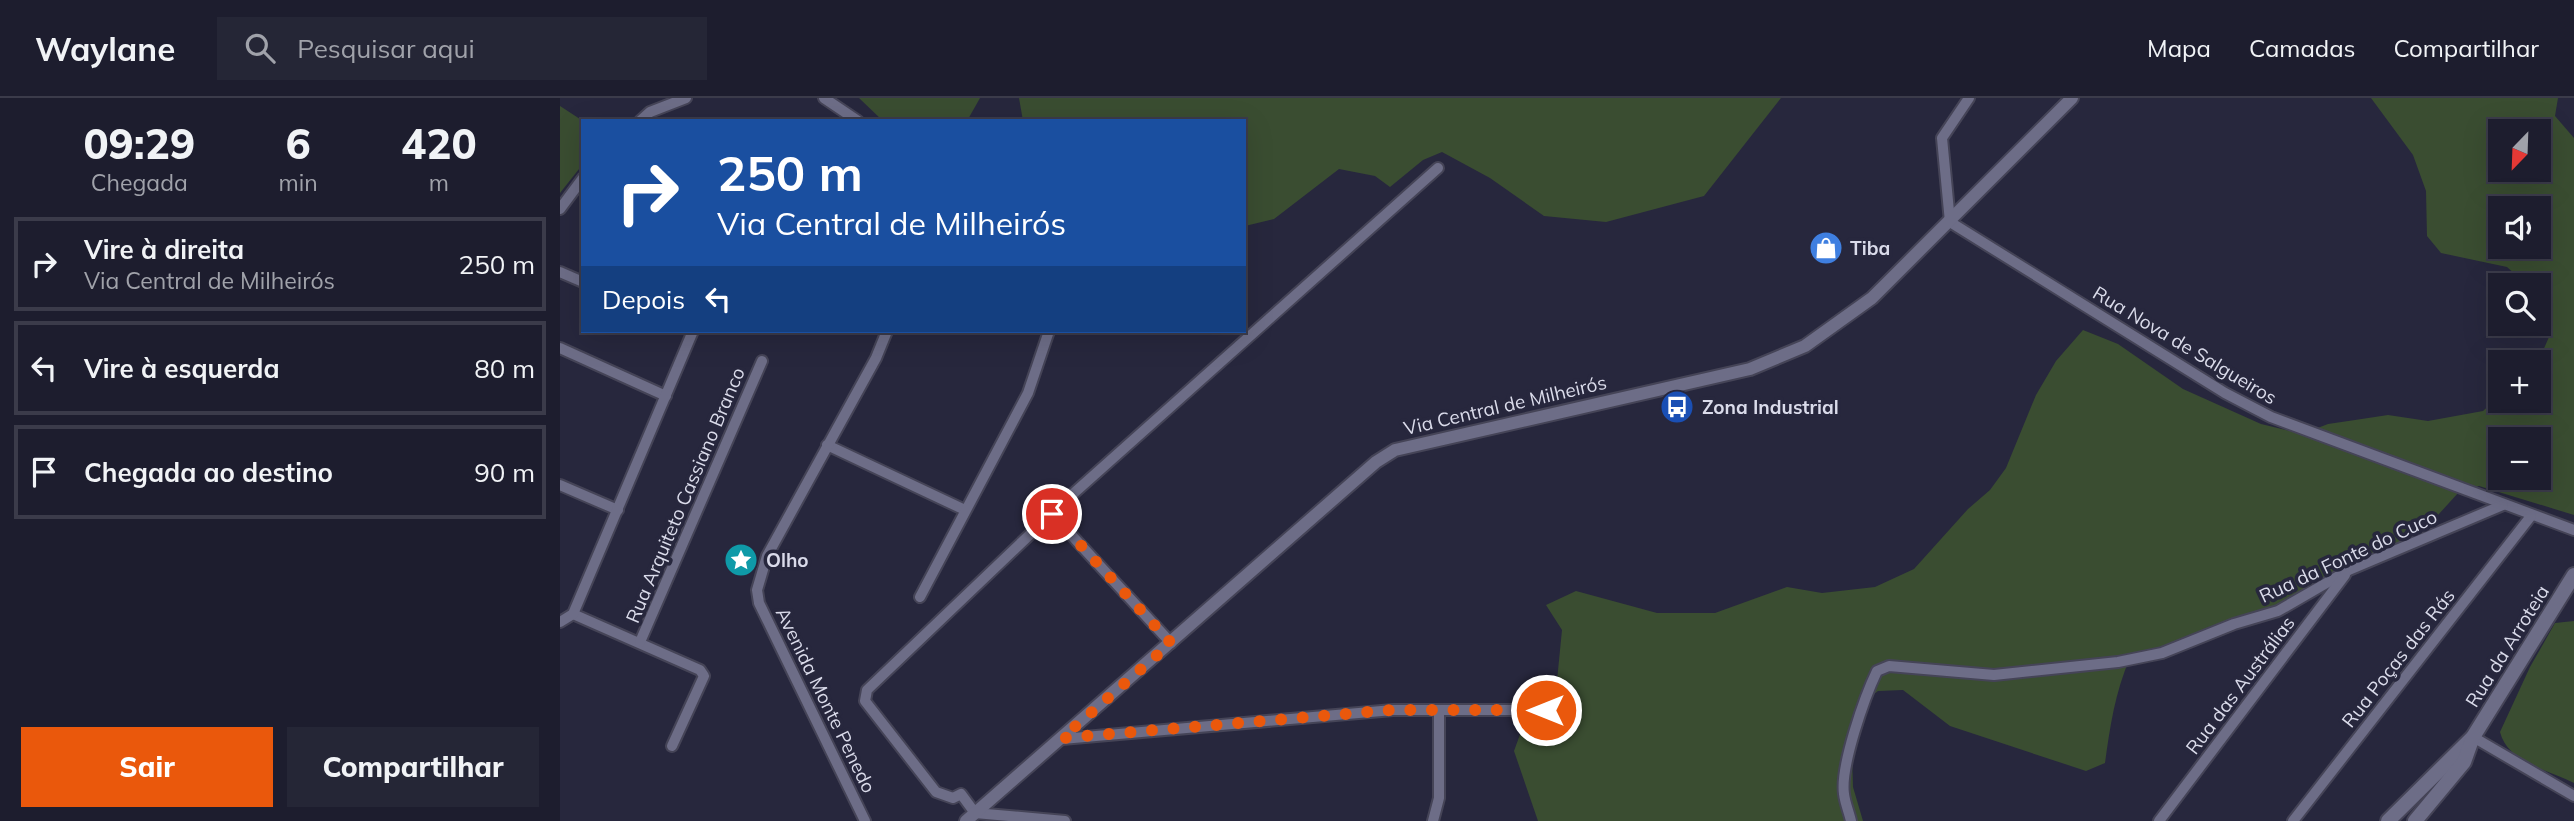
<!DOCTYPE html>
<html lang="pt">
<head>
<meta charset="utf-8">
<style>
  body { margin:0; font-family:Mulish,sans-serif; background:#252636; color:#f1f3f6; height:100vh; display:flex; flex-direction:column; font-size:26px; white-space:nowrap }
  * { box-sizing:border-box; margin:0 }
  p { font-size:23px; color:#a0a2aa }
  .icon { flex:none; width:38px; height:38px; fill:none; stroke:currentColor; stroke-width:2; stroke-linecap:round; stroke-linejoin:round }
  .map { position:relative; flex:1; overflow:hidden }
  .sheet { display:flex; flex-direction:column; background:#1d1d2e; width:560px }
  .sheet>* { flex:none }
  .hud { position:absolute; left:21px; top:21px; width:665px; height:214px; border-radius:0px; box-shadow:0 7px 28px #0002,0 0 0 2px #3b3b4a; background:#1a4fa0; color:#fff; overflow:hidden }
  .needle { width:46px; rotate:203deg }
  .fabs { position:absolute; left:1928px; top:21px; display:grid; gap:14px }
  .fabs a { display:grid; place-items:center; width:63px; height:63px; border-radius:0px; background:#1d1d2e; box-shadow:0 7px 28px #0002,0 0 0 2px #3b3b4a; font-size:35px }
  .pin { position:absolute; display:grid; place-items:center; width:60px; height:60px; color:#fff; margin:-30px; border:4px solid #fff; border-radius:50%; box-shadow:0 2px 7px #0007 }
  .me { position:absolute; width:77px; margin:-38px; rotate:270deg; stroke-linejoin:round; filter:drop-shadow(0 0 5px #0008) }
  .turn { display:flex; align-items:center; gap:24px; height:147px; padding:0 21px; font-size:32px }
  .turn .icon { width:91px; height:91px; stroke-width:2.5 }
  .turn b { display:block; font-size:49px; line-height:60px }
  .then { display:flex; align-items:center; height:66px; padding:0 21px; background:#0003; gap:14px; font-size:26px }
  .eta { display:flex; justify-content:space-evenly; align-items:center; height:119px; text-align:center }
  .eta b { font-size:42px; font-weight:800; line-height:49px }
  .cta { display:flex; gap:14px; margin-top:auto; padding:14px 21px }
  .cta a { flex:1; height:80px; border-radius:0px; background:#ea580c; color:#fff; font-size:28px; font-weight:800; line-height:80px; text-align:center }
  .cta a+a { background:#252636; color:#f1f3f6 }
  ul { padding:0; list-style:none }
  li { display:flex; align-items:center; gap:21px; height:94px; margin:0 14px 10px; padding:0 7px; border:4px solid #3b3b4a; border-radius:0px }
  li div { flex:1 }
  li b { display:block; font-size:26px }
  li em { font-style:normal }
  header { display:flex; align-items:center; gap:42px; box-sizing:border-box; height:98px; padding:0 35px; background:#1d1d2e; border-bottom:2px solid #3b3b4a }
  header strong { font-size:33px }
  nav { display:flex; gap:38px; margin-inline-start:auto; font-size:24px }
  .search { width:490px; height:63px; background:#252636; display:flex; align-items:center; gap:18px; box-sizing:border-box; padding:0 24px; border-radius:0px; color:#a0a2aa; font-size:26px }
  main { display:flex; flex:1; min-height:0 }
  .map>svg:first-child { display:block }
</style>
</head>
<body>
<header>
<strong>Waylane</strong>
<div class="search"><svg class="icon" aria-label="search" viewBox="0 0 24 24"><circle cx="10" cy="10" r="6"/><path d="M15 15l6 6"/></svg>Pesquisar aqui</div>
<nav><a>Mapa</a><a>Camadas</a><a>Compartilhar</a></nav>
</header>
<main>
<section class="sheet">
<div class="eta">
<div><b>09:29</b><p>Chegada</p></div>
<div><b>6</b><p>min</p></div>
<div><b>420</b><p>m</p></div>
</div>
<ul>
<li><svg class="icon" aria-label="right" viewBox="0 0 24 24"><path d="M7 20v-9h11M14 6l5 5-5 5"/></svg><div><b>Vire à direita</b><p>Via Central de Milheirós</p></div><em>250 m</em></li>
<li><svg class="icon" aria-label="left" viewBox="0 0 24 24"><path d="M17 20v-9H6M10 6l-5 5 5 5"/></svg><div><b>Vire à esquerda</b></div><em>80 m</em></li>
<li><svg class="icon" aria-label="arrive" viewBox="0 0 24 24"><path d="M6 21V4h12l-3 4 3 4H6"/></svg><div><b>Chegada ao destino</b></div><em>90 m</em></li>
</ul>
<div class="cta"><a>Sair</a><a>Compartilhar</a></div>
</section>
<div class="map">
<svg width="2014" height="723" viewBox="0 0 2014 723">
  <rect width="100%" height="100%" fill="#27273d"/>
  <g fill="#3a4d31" fill-rule="evenodd">
    <path d="M299,0h121l-13,23h-84z"/>
    <path d="M459,0h762l-77,98 -98,26 -62,-6 -54,-38 -48,-26 -19,8 -33,27 -15,-11 -36,-7 -65,50 -29,7 -1,-105h-221z"/>
    <path d="M1811,0h187l-3,18 19,22v377l-95,-29 -20,6 -42,46 -38,13 -70,41 -86,38 -93,28c-15,34 -20,69 -25,105l-19,8 -136,-45 -47,-36 -25,1 -12,9 -14,56 1,31 10,34h-325l-24,-70 8,-22 25,-9 8,-19 7,-71 -16,-25 30,-14 81,22h58l72,-26 35,6 53,-6 39,-18 54,-60 22,-19 16,-22 30,-73 20,-34 27,-31 35,14 65,45 78,35 41,10 26,-10 27,-4 33,-5 40,6 55,-10 18,-16v6h38l-1,-39 11,-25 -10,-52h-12l-20,-18 -66,-14 -14,-17 -1,-45 -13,-36zM1941,33h38v39h-38zM1941,110h38v39h-38zM1941,341h38v39h-38z"/>
    <path d="M0,8l23,15v43l-23,29z"/>
    <path d="M2014,523v162c-26,-13 -66,-20 -74,-51l30,-65 25,-44z"/>
  </g>
  <g fill="none" stroke-linecap="round" stroke-linejoin="round">
    <defs>
      <g id="minor">
        <path d="M264,0l34,23"/>
        <path d="M1409,0l-27,40 8,84 275,171 46,24 303,113"/>
        <path d="M80,23l10,-9 36,-14"/>
        <path d="M0,111l23,-31"/>
        <path d="M0,174l23,10"/>
        <path d="M0,250l106,48"/>
        <path d="M267,347l138,65"/>
        <path d="M0,387l58,25"/>
        <path d="M492,416l119,129"/>
        <path d="M360,499l108,-204 21,-62"/>
        <path d="M13,516l127,56 4,6 -32,70"/>
        <path d="M0,524l13,-8 120,-283"/>
        <path d="M80,544l122,-281"/>
        <path d="M1913,639l101,59"/>
        <path d="M502,641l331,-29h153"/>
        <path d="M305,723l-106,-218 -2,-13 10,-34 109,-198 11,-27"/>
        <path d="M505,723l-90,-8 -14,-19 -8,4 -17,-6 -71,-91 2,-11 198,-189 373,-333"/>
        <path d="M873,723l6,-23v-88"/>
        <path d="M1291,723c-2,-9 -6,-18 -7,-27 -4,-28 21,-98 33,-123l12,-5 105,9 124,-13 44,-9 72,-29 44,-13 71,-41 154,-65"/>
        <path d="M1599,723l186,-246"/>
        <path d="M1733,723l238,-305"/>
      </g>
      <path id="tertiary" d="M406,723l410,-359 19,-12 355,-81 55,-23 67,-48 200,-200"/>
      <g id="secondary">
        <path d="M1828,723l84,-83"/>
        <path d="M1855,723l49,-59 9,-25 101,-162"/>
      </g>
    </defs>
    <use href="#minor" stroke="#454457" stroke-width="14"/>
    <use href="#tertiary" stroke="#454457" stroke-width="16"/>
    <use href="#secondary" stroke="#454457" stroke-width="18"/>
    <use href="#minor" stroke="#6d6d87" stroke-width="10"/>
    <use href="#tertiary" stroke="#6d6d87" stroke-width="12"/>
    <use href="#secondary" stroke="#6d6d87" stroke-width="14"/>
  </g>
  <g fill="none" stroke-linecap="round" stroke-linejoin="round">
    <path stroke="#ea580c" stroke-width="12" stroke-dasharray="0 21.6" d="M492,416l119,129 -109,95 330,-28h154"/>
  </g>
  <defs>
    <symbol id="shop-disc" viewBox="-11 -11 22 22"><circle r="9.5" fill="#3f7fe0" stroke="#27273d"/><path d="M-5-2.5h2.3a2.7 3.5 0 0 1 5.4 0H5L5.5 6h-11ZM-1.5-2.5h3a1.5 2.3 0 0 0-3 0Z" fill="#fff"/></symbol>
    <symbol id="bus-disc" viewBox="-11 -11 22 22"><circle r="9.5" fill="#1a4fb4" stroke="#27273d"/><path d="M-5-6H5V4H4V6H2V4H-2V6H-4V4H-5ZM-3.5-4V0h7V-4ZM-3.5 1.2v1.5H-2V1.2ZM2 1.2v1.5H3.5V1.2Z" fill="#fff"/></symbol>
    <symbol id="sight-disc" viewBox="-11 -11 22 22"><circle r="9.5" fill="#0f9aa8" stroke="#27273d"/><path d="M0-6L1.8-2.2L6-1.7L2.9 1.2L3.7 5.4L0 3.3L-3.7 5.4L-2.9 1.2L-6-1.7L-1.8-2.2Z" fill="#fff"/></symbol>
  </defs>
  <g fill-rule="evenodd">
    <use href="#shop-disc" x="1247" y="131" width="38" height="38"/>
    <use href="#bus-disc" x="1098" y="290" width="38" height="38"/>
    <use href="#sight-disc" x="162" y="443" width="38" height="38"/>
  </g>
  <g text-anchor="middle" stroke-width="7" stroke-linejoin="round" paint-order="stroke">
    <g font-size="19" font-weight="bold" fill="#dadbea" stroke="#27273d" text-anchor="start">
      <text x="1290" y="157">Tiba</text>
      <text x="1142" y="316">Zona Industrial</text>
      <text x="206" y="469">Olho</text>
    </g>
    <g font-size="19" fill="#dadbea" stroke="#27273d">
      <text transform="translate(1625 247) rotate(31)" y="7">Rua Nova de Salgueiros</text>
      <text transform="translate(945 307) rotate(-13)" y="7">Via Central de Milheirós</text>
      <text transform="translate(125 397) rotate(-67)" y="7">Rua Arquiteto Cassiano Branco</text>
      <text transform="translate(1788 458) rotate(-25)" y="7">Rua da Fonte do Cuco</text>
      <text transform="translate(1947 548) rotate(-58)" y="7">Rua da Arroteia</text>
      <text transform="translate(1838 560) rotate(-52)" y="7">Rua Poças das Rás</text>
      <text transform="translate(1680 587) rotate(-53)" y="7">Rua das Austrálias</text>
      <text transform="translate(266 602) rotate(64)" y="7">Avenida Monte Penedo</text>
    </g>
  </g>
</svg>
<div class="fabs">
<a><svg class="needle" viewBox="-14 -14 28 28"><path d="M0-13l5 13h-10z" fill="#e53935"/><path d="M0 13l5-13h-10z" fill="#a0a2aa"/></svg></a>
<a><svg class="icon" aria-label="sound" viewBox="0 0 24 24"><path d="M4 9h4l5-4v14l-5-4H4zM17 9q2 3 0 6"/></svg></a>
<a><svg class="icon" aria-label="search" viewBox="0 0 24 24"><circle cx="10" cy="10" r="6"/><path d="M15 15l6 6"/></svg></a>
<a>+</a>
<a>−</a>
</div>
<div class="pin" style="left:492px;top:416px;background:#d93025"><svg class="icon" aria-label="arrive" viewBox="0 0 24 24"><path d="M6 21V4h12l-3 4 3 4H6"/></svg></div>
<svg class="me" style="left:986px;top:612px" viewBox="-20 -20 40 40"><circle r="17" fill="#ea580c" stroke="#fff" stroke-width="3"/><path d="M0-11L8 9 0 5-8 9z" fill="#fff"/></svg>
<div class="hud">
<div class="turn"><svg class="icon" aria-label="right" viewBox="0 0 24 24"><path d="M7 20v-9h11M14 6l5 5-5 5"/></svg><div><b>250 m</b>Via Central de Milheirós</div></div>
<div class="then">Depois<svg class="icon" aria-label="left" viewBox="0 0 24 24"><path d="M17 20v-9H6M10 6l-5 5 5 5"/></svg></div>
</div>
</div>
</main>
</body>
</html>
